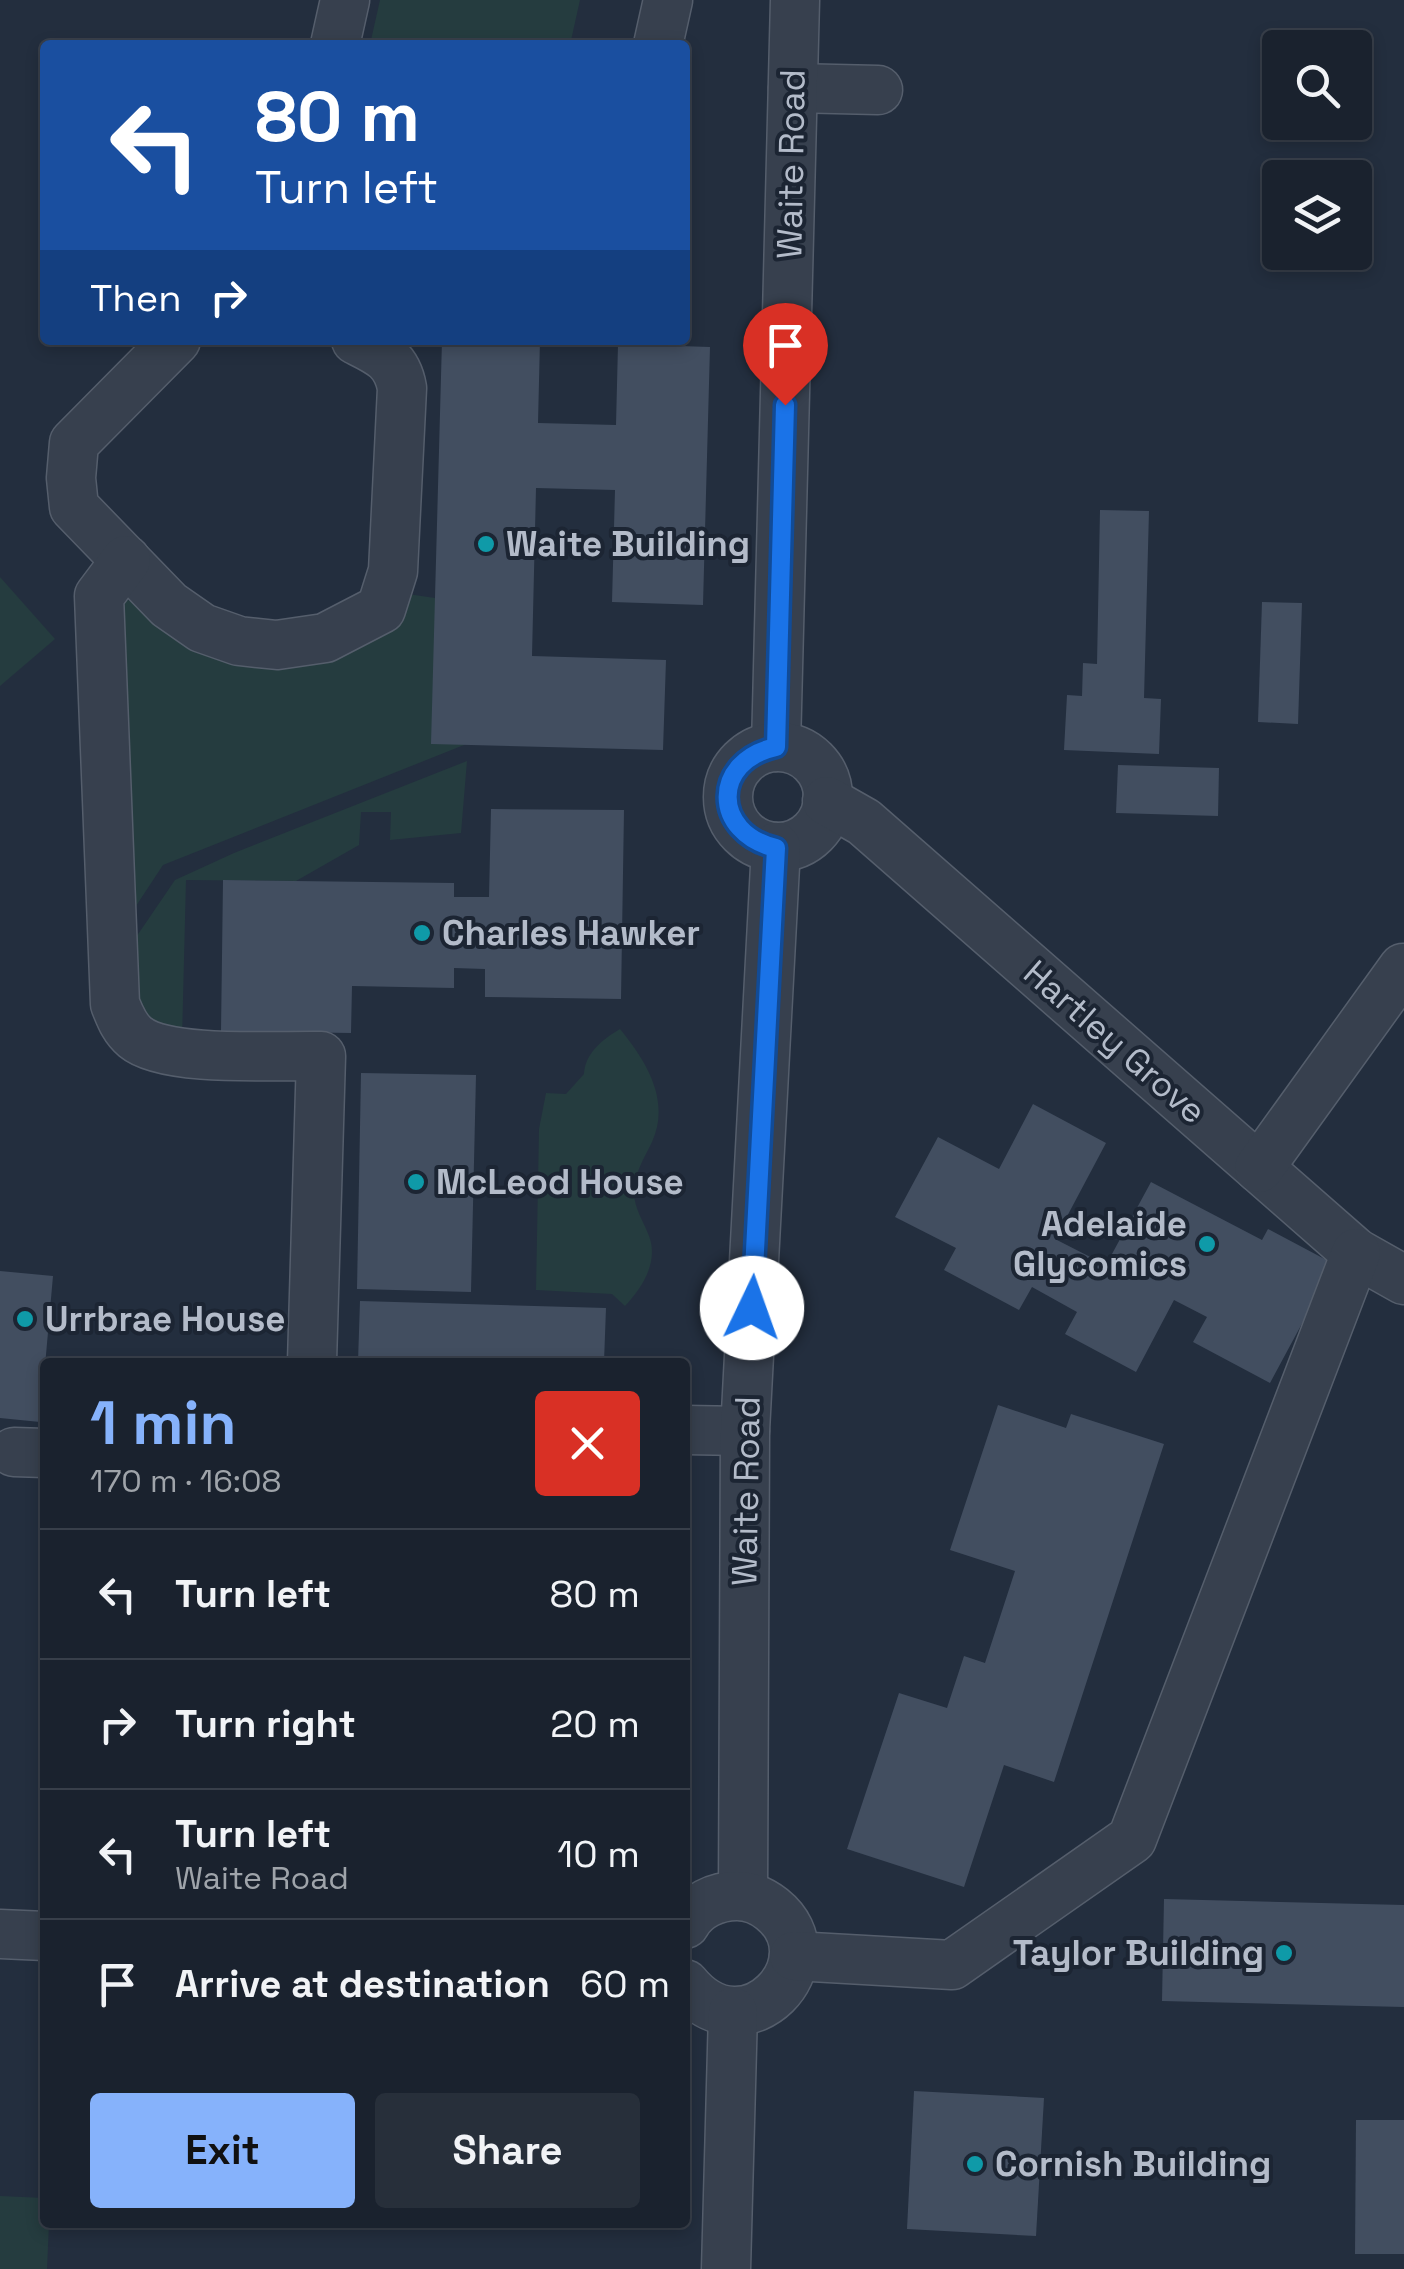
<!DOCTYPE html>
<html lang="en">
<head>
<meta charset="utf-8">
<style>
  body { margin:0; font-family:"Space Grotesk",sans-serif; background:#272f3a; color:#f1f3f6; height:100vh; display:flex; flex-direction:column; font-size:38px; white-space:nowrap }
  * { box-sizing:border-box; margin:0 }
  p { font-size:32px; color:#9fa4aa }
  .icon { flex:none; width:55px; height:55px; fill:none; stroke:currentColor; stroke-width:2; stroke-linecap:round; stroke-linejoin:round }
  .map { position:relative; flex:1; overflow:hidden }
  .details { position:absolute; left:40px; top:1358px; width:650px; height:870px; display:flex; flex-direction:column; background:#1a222e; border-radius:10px; box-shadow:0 5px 15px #0003,0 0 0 2px #383f4a }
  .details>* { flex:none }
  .guide { position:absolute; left:40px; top:40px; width:650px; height:305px; border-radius:10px; box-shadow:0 5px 15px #0003,0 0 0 2px #383f4a; background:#1a4fa0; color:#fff; overflow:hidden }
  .controls { position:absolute; left:1262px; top:30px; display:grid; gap:20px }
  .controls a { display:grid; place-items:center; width:110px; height:110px; border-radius:10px; background:#1a222e; box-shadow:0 5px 15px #0003,0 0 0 2px #383f4a; font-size:50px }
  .pin { position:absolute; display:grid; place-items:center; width:85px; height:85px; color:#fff; margin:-102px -42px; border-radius:50% 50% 50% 0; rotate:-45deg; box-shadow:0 0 10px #0007 }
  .pin .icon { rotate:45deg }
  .me { position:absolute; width:110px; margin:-55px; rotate:3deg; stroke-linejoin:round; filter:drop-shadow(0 0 8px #0008) }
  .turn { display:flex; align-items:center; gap:35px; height:210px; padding:0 50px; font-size:45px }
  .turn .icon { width:130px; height:130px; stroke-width:2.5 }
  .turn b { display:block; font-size:70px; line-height:85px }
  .then { display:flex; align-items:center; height:95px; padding:0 50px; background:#0003; gap:20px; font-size:38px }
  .round { display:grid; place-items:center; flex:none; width:105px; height:105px; border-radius:10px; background:#272f3a }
  .overview { display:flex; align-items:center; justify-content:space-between; height:170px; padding:0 50px }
  h1 { font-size:60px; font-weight:800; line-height:75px; color:#86b2fb }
  .primary-button { display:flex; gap:20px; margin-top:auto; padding:20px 50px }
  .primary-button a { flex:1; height:115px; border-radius:10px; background:#86b2fb; color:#111; font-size:40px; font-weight:800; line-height:115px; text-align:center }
  .primary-button a+a { background:#272f3a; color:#f1f3f6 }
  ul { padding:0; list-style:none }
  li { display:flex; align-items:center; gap:30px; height:130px; padding:0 50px; border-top:2px solid #383f4a }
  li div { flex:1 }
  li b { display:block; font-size:38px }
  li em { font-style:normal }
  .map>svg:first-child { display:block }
</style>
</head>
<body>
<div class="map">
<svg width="1404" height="2269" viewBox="0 0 1404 2269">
  <rect width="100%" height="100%" fill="#232e3e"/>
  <g fill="#253c3f">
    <path d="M380,0h200l-10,45h-196l-3,-5z"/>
    <path d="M0,577l55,62 -55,47z"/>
    <path d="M401,593l34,5 29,147 -301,120 -48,73 2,-339 18,2 61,47z"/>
    <path d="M467,761l-6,72 -71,7 1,-28h-30l-2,33 -63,36 -110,-1 -4,160 -25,-2 -42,-70 60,-88 59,-27z"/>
    <path d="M620,1029c26,32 51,71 32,113 -8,17 -18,31 -18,51 0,15 10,29 15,43 10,26 -7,52 -24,70l-13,-12 -76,-4 3,-161 7,-36 20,1 18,-20c1,-21 19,-35 36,-45z"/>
    <path d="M0,2196l45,2v24l4,1 -2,46h-47z"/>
  </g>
  <g fill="#424e60">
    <path d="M442,340h98l-2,83 78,2 2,-81 92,3 -7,258 -91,-3 3,-112 -79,-2 -4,168 134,4 -3,90 -232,-6z"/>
    <path d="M1100,510l49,1 -5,187 17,1 -2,55 -95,-4 3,-55 15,1 1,-33 14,1z"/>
    <path d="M1262,602l40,1 -4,121 -40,-2z"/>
    <path d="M1118,765l101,3 -1,48 -102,-3z"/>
    <path d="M491,809l133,1 -3,189 -136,-2v-28l-31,-1v20l-102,-2 -1,47 -130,-2 2,-151 231,3v14h35z"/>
    <path d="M361,1073l115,2 -5,217 -114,-3z"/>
    <path d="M1033,1104l73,39 -51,96 51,26 45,-83 111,58 6,-11 66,35 -64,119 -77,-41 14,-25 -33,-17 -38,72 -71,-38 12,-22 -45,-25 -13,23 -75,-40 12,-22 -61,-31 43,-80 61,32z"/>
    <path d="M0,1271l53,5 -13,146 -40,-4z"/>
    <path d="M360,1301l246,7 -2,54h-246z"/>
    <path d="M998,1405l68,23 5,-14 93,30 -110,338 -50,-17 -40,122 -117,-38 52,-156 48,15 17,-52 21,7 30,-92 -65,-21z"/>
    <path d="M1164,1899l240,6v102l-242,-6z"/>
    <path d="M914,2091l130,7 -8,138 -129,-7z"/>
    <path d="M1356,2120h48v134h-49z"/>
  </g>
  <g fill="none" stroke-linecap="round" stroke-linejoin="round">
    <defs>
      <g id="minor">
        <path d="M335,45l10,-45"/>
        <path d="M658,45l10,-45"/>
        <path d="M793,88l85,2"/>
        <path d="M176,340l-102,103 -3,35 3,29 95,98 33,23 37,13 38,4 48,-7 56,-29 12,-38 9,-183c-5,-29 -22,-36 -46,-48"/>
        <path d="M126,560l-27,36 16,408c5,12 9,24 20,33 31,26 143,18 186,19l-9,306"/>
        <path d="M776,747l19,-747"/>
        <circle cx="778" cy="797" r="50"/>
        <path d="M827,801l37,21 492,431 48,27"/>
        <path d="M1259,1168l144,-200"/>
        <path d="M685,1430l60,1"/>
        <path d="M14,1452l31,1"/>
        <path d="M743,1896l2,-465 31,-584"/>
        <path d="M685,1924c10,-18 31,-28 52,-28 13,0 25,5 35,13 64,51 -26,150 -87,75"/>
        <path d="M0,1934l45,2"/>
        <path d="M794,1956l158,9 180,-126 224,-586"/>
        <path d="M726,2269l7,-257"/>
      </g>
    </defs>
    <use href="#minor" stroke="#555e6c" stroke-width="51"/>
    <use href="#minor" stroke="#37404e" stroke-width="48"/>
  </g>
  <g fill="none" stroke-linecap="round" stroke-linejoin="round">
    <defs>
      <path id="route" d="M752,1308l24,-460c-64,-15 -65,-87 0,-101l9,-342"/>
    </defs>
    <use href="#route" stroke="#114b97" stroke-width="25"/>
    <use href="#route" stroke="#1a73e8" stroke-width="18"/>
  </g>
  <g fill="#0f9aa8" stroke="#1c2533" stroke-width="4">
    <circle cx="486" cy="544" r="10"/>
    <circle cx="422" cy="933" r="10"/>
    <circle cx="416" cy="1182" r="10"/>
    <circle cx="1207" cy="1244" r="10"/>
    <circle cx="25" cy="1319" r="10"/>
    <circle cx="1284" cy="1953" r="10"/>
    <circle cx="975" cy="2164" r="10"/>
  </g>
  <g text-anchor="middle" stroke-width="8" stroke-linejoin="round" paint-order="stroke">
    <g font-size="35" fill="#b3bbc9" stroke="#1c2533">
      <text transform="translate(791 164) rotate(-89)" y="12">Waite Road</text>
      <text transform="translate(1115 1042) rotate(41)" y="12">Hartley Grove</text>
      <text transform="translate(746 1491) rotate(-89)" y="12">Waite Road</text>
    </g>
    <g font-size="35" font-weight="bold" fill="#b3bbc9" stroke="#1c2533" text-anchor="start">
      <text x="506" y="556">Waite Building</text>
      <text x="442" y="945">Charles Hawker</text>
      <text x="436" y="1194">McLeod House</text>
      <text x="1187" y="1236" text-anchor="end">Adelaide<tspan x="1187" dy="40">Glycomics</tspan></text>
      <text x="45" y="1331">Urrbrae House</text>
      <text x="1264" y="1965" text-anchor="end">Taylor Building</text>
      <text x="995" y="2176">Cornish Building</text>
    </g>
  </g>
</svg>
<div class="controls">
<a><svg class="icon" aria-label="search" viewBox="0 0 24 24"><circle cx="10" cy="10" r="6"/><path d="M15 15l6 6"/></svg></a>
<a><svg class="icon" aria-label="layers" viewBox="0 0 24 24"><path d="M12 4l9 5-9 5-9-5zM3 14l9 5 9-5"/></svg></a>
</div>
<div class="pin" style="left:785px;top:405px;background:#d93025"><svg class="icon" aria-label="arrive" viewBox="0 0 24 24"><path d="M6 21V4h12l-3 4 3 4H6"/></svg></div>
<svg class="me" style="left:752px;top:1308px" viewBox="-20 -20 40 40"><circle r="19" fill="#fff"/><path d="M0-13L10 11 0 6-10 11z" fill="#1a73e8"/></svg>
<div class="guide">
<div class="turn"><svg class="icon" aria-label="left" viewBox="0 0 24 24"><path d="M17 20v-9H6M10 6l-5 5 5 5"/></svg><div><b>80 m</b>Turn left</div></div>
<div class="then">Then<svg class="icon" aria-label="right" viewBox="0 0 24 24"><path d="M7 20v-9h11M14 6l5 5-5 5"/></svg></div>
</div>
<section class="details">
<div class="overview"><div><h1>1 min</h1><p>170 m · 16:08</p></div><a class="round" style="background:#d93025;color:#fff"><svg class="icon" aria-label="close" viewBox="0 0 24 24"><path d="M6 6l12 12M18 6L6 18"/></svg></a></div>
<ul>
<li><svg class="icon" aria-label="left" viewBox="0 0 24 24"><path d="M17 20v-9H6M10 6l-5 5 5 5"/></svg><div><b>Turn left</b></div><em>80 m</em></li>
<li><svg class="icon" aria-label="right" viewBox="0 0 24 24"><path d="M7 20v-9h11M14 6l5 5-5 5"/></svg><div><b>Turn right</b></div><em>20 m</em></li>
<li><svg class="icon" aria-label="left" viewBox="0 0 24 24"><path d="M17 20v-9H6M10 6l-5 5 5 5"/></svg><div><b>Turn left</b><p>Waite Road</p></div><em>10 m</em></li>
<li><svg class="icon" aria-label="arrive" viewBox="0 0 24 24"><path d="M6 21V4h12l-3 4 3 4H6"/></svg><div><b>Arrive at destination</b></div><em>60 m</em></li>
</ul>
<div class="primary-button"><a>Exit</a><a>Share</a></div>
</section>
</div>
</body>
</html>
